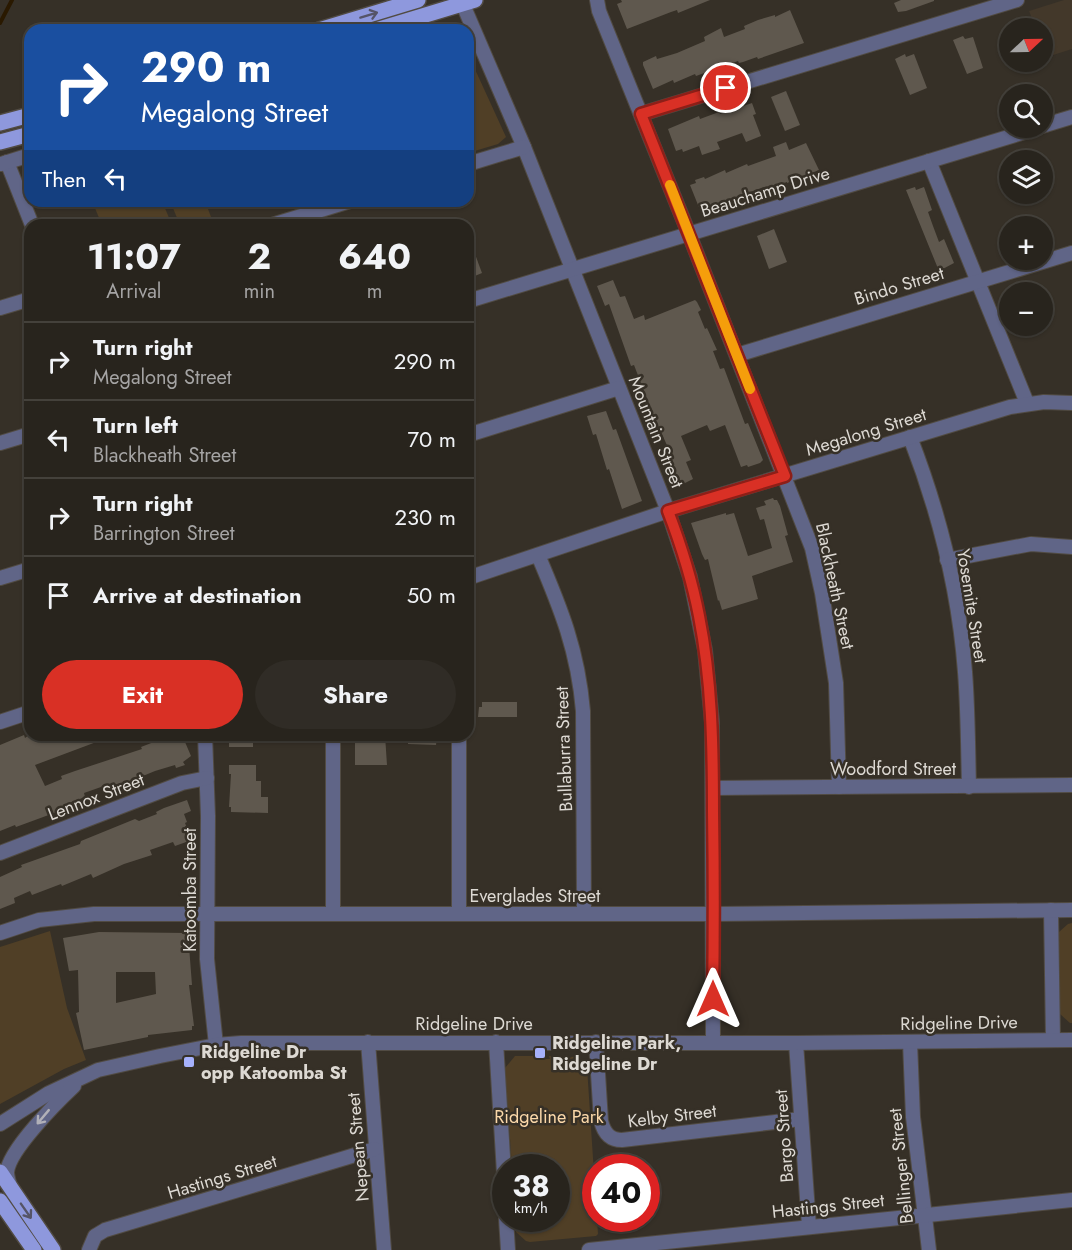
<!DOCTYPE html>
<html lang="en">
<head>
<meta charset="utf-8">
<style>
  body { margin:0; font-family:Jost,sans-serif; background:#302c26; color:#f1f3f6; height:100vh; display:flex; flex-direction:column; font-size:22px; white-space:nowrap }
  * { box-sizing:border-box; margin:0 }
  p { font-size:20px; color:#a5a4a4 }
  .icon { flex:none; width:33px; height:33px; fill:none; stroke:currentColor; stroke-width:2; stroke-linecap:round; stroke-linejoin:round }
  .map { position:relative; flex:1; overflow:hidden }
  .drawer { position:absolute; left:24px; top:219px; width:450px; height:522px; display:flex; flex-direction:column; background:#28241d; border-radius:18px; box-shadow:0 2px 4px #0004,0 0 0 2px #44413b }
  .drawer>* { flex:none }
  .guide { position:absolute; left:24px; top:24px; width:450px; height:183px; border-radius:18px; box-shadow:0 2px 4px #0004,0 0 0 2px #44413b; background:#1a4fa0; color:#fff; overflow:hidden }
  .needle { width:39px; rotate:68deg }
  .buttons { position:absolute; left:999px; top:18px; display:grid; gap:12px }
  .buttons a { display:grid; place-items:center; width:54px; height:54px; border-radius:50%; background:#28241d; box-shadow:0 2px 4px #0004,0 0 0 2px #44413b; font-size:30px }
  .speed { position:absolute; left:492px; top:1154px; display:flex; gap:12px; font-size:30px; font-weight:700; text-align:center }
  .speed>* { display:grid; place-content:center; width:78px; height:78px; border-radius:50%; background:#28241d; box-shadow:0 2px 4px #0004,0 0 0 2px #44413b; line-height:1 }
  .speed small { font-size:15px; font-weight:400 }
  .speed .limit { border:9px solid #d22; background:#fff; color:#111 }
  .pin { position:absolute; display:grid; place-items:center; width:51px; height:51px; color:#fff; margin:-26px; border:3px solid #fff; border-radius:50%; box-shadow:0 2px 6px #0007 }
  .me { position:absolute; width:66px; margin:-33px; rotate:0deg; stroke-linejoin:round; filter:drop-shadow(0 0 4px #0008) }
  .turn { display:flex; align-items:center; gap:21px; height:126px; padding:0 18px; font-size:27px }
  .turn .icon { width:78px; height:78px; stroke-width:2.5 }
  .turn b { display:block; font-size:42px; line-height:51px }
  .then { display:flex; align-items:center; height:57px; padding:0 18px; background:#0003; gap:12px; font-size:22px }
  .eta { display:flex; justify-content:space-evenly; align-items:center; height:102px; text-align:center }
  .eta b { font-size:36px; font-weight:700; line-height:42px }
  .cta { display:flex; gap:12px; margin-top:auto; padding:12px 18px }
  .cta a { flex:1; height:69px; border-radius:36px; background:#d93025; color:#fff; font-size:24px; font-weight:700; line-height:69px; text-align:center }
  .cta a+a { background:#302c26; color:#f1f3f6 }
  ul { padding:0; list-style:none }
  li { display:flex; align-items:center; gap:18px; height:78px; padding:0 18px; border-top:2px solid #44413b }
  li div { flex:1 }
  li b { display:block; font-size:22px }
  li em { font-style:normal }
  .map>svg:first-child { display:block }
</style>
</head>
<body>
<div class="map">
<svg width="1072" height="1250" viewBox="0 0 1072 1250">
  <rect width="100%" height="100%" fill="#363027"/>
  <path fill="#43382a" d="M1064,0h8v49l-25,8 -4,-12 -1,-17h-6l-7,-17z"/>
  <g fill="#503f26">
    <path d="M468,54l38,83 -8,7 -30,9z"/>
    <path d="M92,201h70l10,24h-70z"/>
    <path d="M170,201h35l9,24h-34z"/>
    <path d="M1072,923v100h-2l-10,-9 -1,-82 9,-8z"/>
    <path d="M50,931l17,77 19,52 -22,9 -64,35v-157z"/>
    <path d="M515,1056h27l1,3h7l-1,-3h19l-2,3 9,-3 12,11 11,167 -2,2 -66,6 -4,-1 -10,-9 -1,-14h41v-51h-44l-7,-99z"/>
  </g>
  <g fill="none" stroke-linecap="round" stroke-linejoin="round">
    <path stroke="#2a1900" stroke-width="4" d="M0,23l12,-23"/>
  </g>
  <g fill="#5f584e" fill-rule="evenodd">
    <path d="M621,0h89l-32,13 -1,-3 -6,2 -44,17 -10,-25 5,-2z"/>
    <path d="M901,0h33v1l-28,10 -8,1 -4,-9z"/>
    <path d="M790,10l14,33 -46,16 -1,-2 -14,5 -4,1 -1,-2 -42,15 -1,-2 -21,9 -1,-3 -20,9 -10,-24v-3l13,-6 1,3 20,-6 28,-12 -1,-4 17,-9 3,9 21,-8 -1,-3 14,-6 17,-5v2z"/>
    <path d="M963,36l2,3 8,-2 10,31 -16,6 -14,-34z"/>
    <path d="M905,54l1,3 8,-3 13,34 -17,7 -15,-36z"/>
    <path d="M786,91l14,34 -15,6 -14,-34z"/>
    <path d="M752,103l4,11 -3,1 8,21 -15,6 -4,-9 -25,9 3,7 -18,6 -3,-9 -16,6 -1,-3 -6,2 -8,-22 31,-13 1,3 19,-7 1,2z"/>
    <path d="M786,142l3,8 17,-7 13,27 -32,13v-1l-22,7 -1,-2 -64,23 -10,-25 6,-2 -1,-3 9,-3 1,2 20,-9 1,3 21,-9 1,2 28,-10 -3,-9z"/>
    <path d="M915,187l1,3 8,-3 8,23 -4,2 5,14 6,16 5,-3 10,24 -15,8 -33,-81z"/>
    <path d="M774,229l13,33 -18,7 -12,-33z"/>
    <path d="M469,238l13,35 -12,5 -2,-6z"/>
    <path d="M613,280l7,17 5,-1 9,23 10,-4 1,5 50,-20 2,2 4,8 -3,2 7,17 2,-1 10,22 -4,1 7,18 4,-1 21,56 3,-1 15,37 -3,3 -12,4 -1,-2 -6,2 -16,-42 -15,6 -3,-6 -26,11 10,24 -5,2 7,17 -12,6 -5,-2 -7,-17 4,-2 -5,-12h2l-18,-40 -18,-47 -3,1 -22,-62 -4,2 -8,-20z"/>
    <path d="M606,411l7,19 3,-1 26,72 -20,8 -13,-40 -2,1 -11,-36 -3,1 -6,-19z"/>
    <path d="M773,498l1,2h3l3,6 8,29 -3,1 8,26 -41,14 6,23 -36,11 -3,-10 -1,1 -10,-42 -3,1 -3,-6 -11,-31 35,-10v2l8,-2 14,43 24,-8 -8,-29 -4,1 -4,-12 10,-3 -2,-4z"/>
    <path d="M482,702h35v15h-39l1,-10h3z"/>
    <path d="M24,735l1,3 4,-3h86l-80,30 10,21 17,-7 -1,-3 14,-5 67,-22 -1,-2 23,-9 -1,-3h19l9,21 -8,6 2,3 -9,3 -1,-3 -20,6 -46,19 -1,-1 -5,2 -2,-4 -17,6 1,4 -21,8 1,4 -49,18 -1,-2 -15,6v-86z"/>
    <path d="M231,735h22v12h-24v-9h2z"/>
    <path d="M357,735h28l2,30h-32v-24h2z"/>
    <path d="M408,735h29l-1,10 -28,-1z"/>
    <path d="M229,765h27v16h5v16h7v16l-37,-1v-5h-2l2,-33h-2z"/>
    <path d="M187,800l4,11 -7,3 3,8 -2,1 4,10 -2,3 2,5 -14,5 -2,-4 -23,8 2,5 -28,9 -31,14 -2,-4 -29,12 -1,-2 -29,11 -2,-4 -16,7 1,5 -15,6v-32l22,-10 -1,-2 59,-21 1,-3 54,-22 4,2 18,-7 -1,-2 8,-4z"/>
    <path d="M99,932l89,1 4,52h-3l5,41h-2v4l-44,5v2l-64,13 -8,-37 3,-1 -1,-42 -9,1 -6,-33zM116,972h39l1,22 -40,9z"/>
  </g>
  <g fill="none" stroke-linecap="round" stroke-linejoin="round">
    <defs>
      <g id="minor">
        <path d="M461,0l63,147 144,364 22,66 15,73 7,72 1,320"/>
        <path d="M597,0l2,11 90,223 123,314 10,45 14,90 3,104"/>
        <path d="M641,114l376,-114"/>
        <path d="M1042,126l30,-9"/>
        <path d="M929,161l98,242"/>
        <path d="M7,162l25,63"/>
        <path d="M1,164l29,-9"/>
        <path d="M468,164l56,-17"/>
        <path d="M272,225l78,-24"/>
        <path d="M468,301l570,-173"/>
        <path d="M0,308l30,-9"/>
        <path d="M737,355l335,-102"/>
        <path d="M468,435l151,-47"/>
        <path d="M910,437c29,75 49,155 55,235 3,38 3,77 4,115"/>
        <path d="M0,443l30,-9"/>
        <path d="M538,555c23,54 40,96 45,156l1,203"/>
        <path d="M947,560l84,-16 41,3"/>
        <path d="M0,578l30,-9"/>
        <path d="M468,578l200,-67 342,-104 34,-5 28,1"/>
        <path d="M0,722l30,-10"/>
        <path d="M205,735l3,81 -1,143 9,86"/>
        <path d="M333,735v178"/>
        <path d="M459,735v179"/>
        <path d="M713,788l359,-3"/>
        <path d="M0,853l182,-70 25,-5"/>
        <path d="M1051,910l2,130"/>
        <path d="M0,933l39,-13 55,-6h620l358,-4"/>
        <path d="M368,1042l16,208"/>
        <path d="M496,1042l10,164"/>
        <path d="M596,1042l5,79c3,12 9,19 21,19l179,-21"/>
        <path d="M910,1042l3,75 16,133"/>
        <path d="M796,1043l13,183"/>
        <path d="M0,1124l49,-31 49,-23 62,-14 56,-11 25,-2h555l276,-3"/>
        <path d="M10,1186c-1,-4 -3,-9 -3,-14 2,-22 50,-70 67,-86"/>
        <path d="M506,1218l2,32"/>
        <path d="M89,1250l6,-14 10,-6 270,-81"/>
        <path d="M589,1250l483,-50"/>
      </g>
      <g id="major">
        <path d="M319,30l99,-30"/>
        <path d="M376,30l99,-30"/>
        <path d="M0,123l30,-8"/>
        <path d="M0,142l30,-8"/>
        <path d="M0,1172l53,78"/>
        <path d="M0,1201l34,49"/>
      </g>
    </defs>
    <use href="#minor" stroke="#514b43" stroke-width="16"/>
    <use href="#major" stroke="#514b43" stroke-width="18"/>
    <use href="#minor" stroke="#606587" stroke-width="14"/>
    <use href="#major" stroke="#8e98dd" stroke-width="15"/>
  </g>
  <defs><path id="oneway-shaft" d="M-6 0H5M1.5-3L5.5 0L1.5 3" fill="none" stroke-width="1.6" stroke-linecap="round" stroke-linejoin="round" transform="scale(1.5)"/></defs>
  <g stroke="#555467">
    <use href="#oneway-shaft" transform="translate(369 15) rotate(-17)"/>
    <use href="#oneway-shaft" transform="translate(26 1211) rotate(55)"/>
  </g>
  <use stroke="#b1b0b8" href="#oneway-shaft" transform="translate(43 1117) rotate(130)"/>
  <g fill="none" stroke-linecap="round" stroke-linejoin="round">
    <defs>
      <path id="route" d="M713,999c1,-62 1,-125 0,-187 0,-66 -1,-131 -14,-196 -7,-36 -18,-71 -31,-105l117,-35 -144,-362 85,-26"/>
    </defs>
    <use href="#route" stroke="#8d1f18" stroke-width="15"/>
    <use href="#route" stroke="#d93025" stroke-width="10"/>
    <path stroke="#f59e0b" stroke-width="10" d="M670,185l80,204"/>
  </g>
  <g fill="#a6b1fc" stroke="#363027" stroke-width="2">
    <rect x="534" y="1047" width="12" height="12" rx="3"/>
    <rect x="183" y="1056" width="12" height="12" rx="3"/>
  </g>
  <g text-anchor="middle" stroke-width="5" stroke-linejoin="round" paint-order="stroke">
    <g font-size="18" fill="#ddd9d3" stroke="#363027">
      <text transform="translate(765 192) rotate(-17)" y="6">Beauchamp Drive</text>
      <text transform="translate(899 286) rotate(-17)" y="6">Bindo Street</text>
      <text transform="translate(656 432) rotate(68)" y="6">Mountain Street</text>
      <text transform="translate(866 432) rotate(-17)" y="6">Megalong Street</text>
      <text transform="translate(835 586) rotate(78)" y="6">Blackheath Street</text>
      <text transform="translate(972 606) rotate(81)" y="6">Yosemite Street</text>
      <text transform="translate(564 749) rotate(-92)" y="6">Bullaburra Street</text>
      <text x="893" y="775">Woodford Street</text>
      <text transform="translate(96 797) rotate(-21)" y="6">Lennox Street</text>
      <text transform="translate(190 890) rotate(-90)" y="6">Katoomba Street</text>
      <text x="535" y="902">Everglades Street</text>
      <text transform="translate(959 1023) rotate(-1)" y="6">Ridgeline Drive</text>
      <text x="474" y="1030">Ridgeline Drive</text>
      <text transform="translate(672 1116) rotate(-7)" y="6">Kelby Street</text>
      <text transform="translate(784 1136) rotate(-94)" y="6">Bargo Street</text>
      <text transform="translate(358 1147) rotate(-95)" y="6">Nepean Street</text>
      <text transform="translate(901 1166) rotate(-96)" y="6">Bellinger Street</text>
      <text transform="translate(222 1177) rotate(-17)" y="6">Hastings Street</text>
      <text transform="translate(828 1206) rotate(-6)" y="6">Hastings Street</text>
    </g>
    <g font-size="18" font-weight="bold" fill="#ddd9d3" stroke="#363027" text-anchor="start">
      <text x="552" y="1049">Ridgeline Park,<tspan x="552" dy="21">Ridgeline Dr</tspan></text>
      <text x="201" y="1058">Ridgeline Dr<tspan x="201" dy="21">opp Katoomba St</tspan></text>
    </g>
    <g font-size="18" fill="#fbd8a9" stroke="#363027">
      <text x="549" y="1123">Ridgeline Park</text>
    </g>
  </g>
</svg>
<div class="buttons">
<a><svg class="needle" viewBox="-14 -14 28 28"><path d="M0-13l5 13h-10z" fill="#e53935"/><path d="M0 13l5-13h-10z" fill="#a5a4a4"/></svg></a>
<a><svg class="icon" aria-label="search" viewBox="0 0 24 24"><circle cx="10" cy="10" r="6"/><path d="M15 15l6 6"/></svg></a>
<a><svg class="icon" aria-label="layers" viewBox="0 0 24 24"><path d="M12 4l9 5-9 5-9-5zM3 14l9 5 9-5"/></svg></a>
<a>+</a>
<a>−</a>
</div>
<div class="speed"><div>38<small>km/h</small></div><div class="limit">40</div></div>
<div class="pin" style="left:726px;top:88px;background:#d93025"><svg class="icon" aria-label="arrive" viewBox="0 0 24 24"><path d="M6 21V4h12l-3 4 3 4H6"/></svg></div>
<svg class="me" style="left:713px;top:999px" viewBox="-20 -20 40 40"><path d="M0-17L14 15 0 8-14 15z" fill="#d93025" stroke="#fff" stroke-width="4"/></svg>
<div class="guide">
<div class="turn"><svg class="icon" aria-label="right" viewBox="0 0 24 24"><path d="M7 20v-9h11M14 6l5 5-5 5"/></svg><div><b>290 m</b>Megalong Street</div></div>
<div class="then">Then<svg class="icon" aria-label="left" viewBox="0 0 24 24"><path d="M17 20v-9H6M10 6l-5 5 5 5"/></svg></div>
</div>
<section class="drawer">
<div class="eta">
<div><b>11:07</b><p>Arrival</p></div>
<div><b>2</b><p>min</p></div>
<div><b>640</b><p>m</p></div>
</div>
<ul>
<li><svg class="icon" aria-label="right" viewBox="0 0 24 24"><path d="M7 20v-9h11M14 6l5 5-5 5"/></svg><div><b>Turn right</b><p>Megalong Street</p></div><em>290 m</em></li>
<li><svg class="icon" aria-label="left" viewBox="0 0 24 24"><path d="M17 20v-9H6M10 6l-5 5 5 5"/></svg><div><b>Turn left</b><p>Blackheath Street</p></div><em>70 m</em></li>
<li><svg class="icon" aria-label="right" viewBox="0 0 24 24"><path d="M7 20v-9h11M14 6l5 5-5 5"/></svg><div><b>Turn right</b><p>Barrington Street</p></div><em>230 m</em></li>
<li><svg class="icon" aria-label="arrive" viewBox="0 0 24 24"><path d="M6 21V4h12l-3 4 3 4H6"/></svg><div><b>Arrive at destination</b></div><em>50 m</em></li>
</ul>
<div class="cta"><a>Exit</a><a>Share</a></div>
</section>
</div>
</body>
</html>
